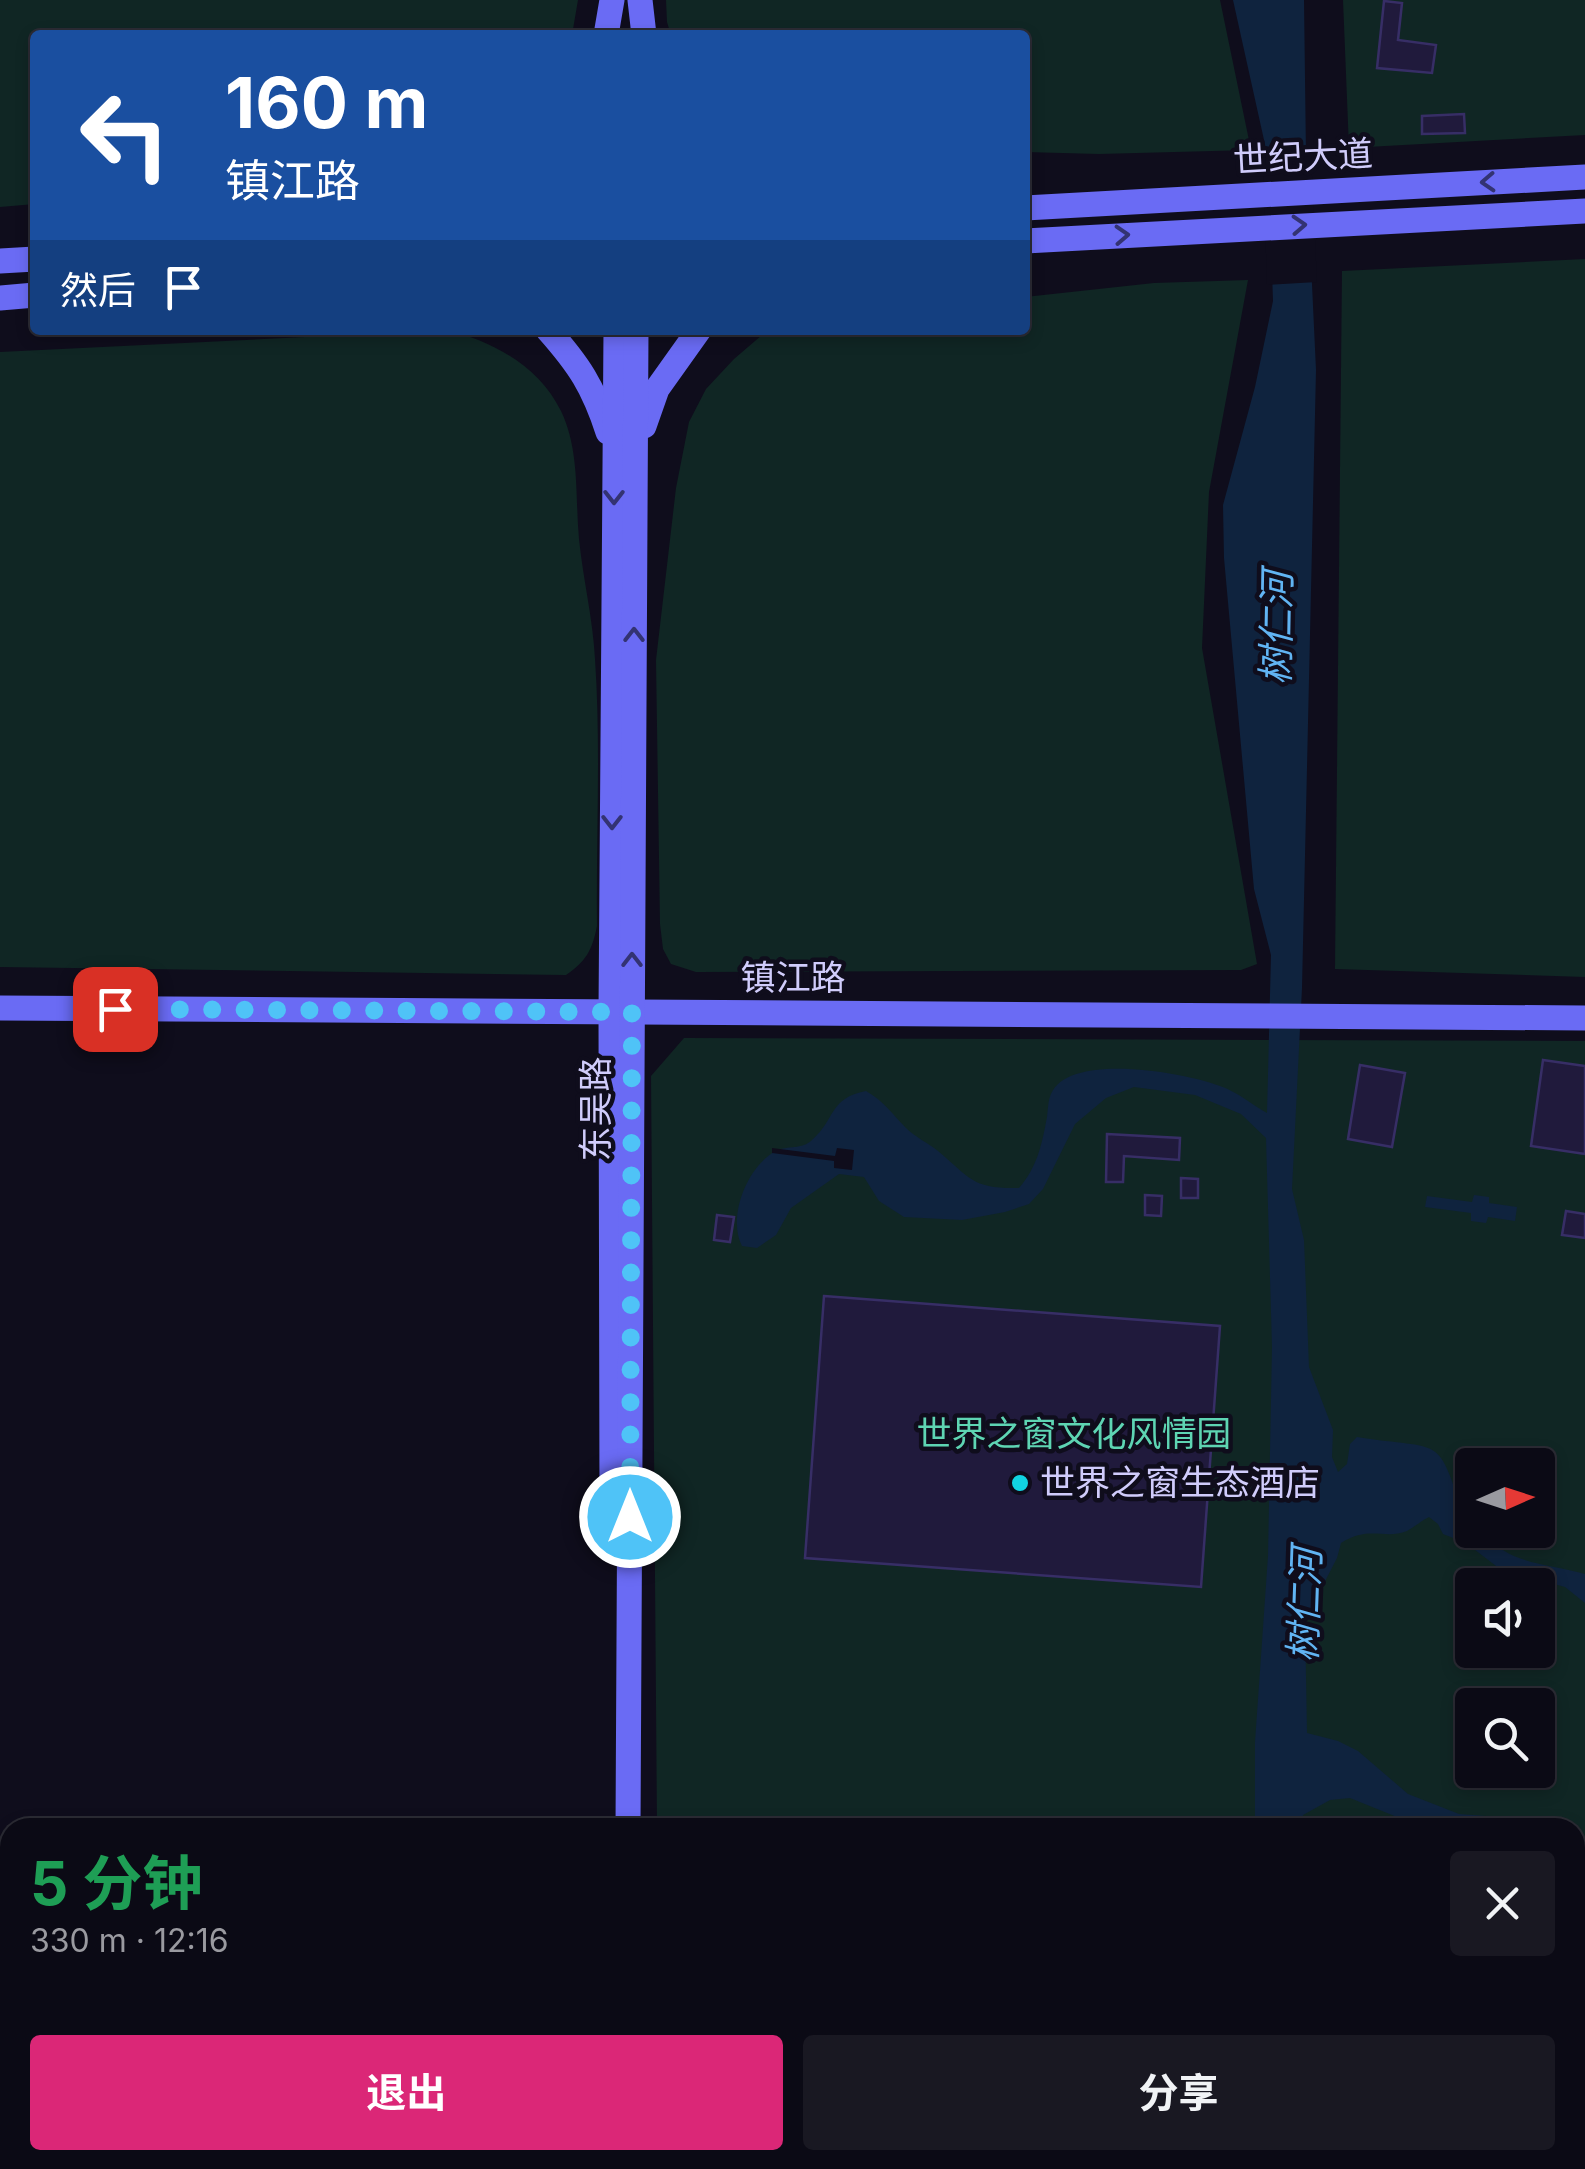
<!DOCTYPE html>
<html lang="zh">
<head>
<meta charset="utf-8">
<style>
  body { margin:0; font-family:Inter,"Noto Sans SC",sans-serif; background:#191822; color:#f1f3f6; height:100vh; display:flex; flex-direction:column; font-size:38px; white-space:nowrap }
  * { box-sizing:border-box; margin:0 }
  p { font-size:32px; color:#9a9aa0 }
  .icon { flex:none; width:55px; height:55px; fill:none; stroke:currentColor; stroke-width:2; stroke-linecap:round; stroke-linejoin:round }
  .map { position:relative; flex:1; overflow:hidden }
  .drawer { position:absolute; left:0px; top:1818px; width:1585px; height:352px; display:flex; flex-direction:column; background:#0b0a15; border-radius:30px 30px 0 0; box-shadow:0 5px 15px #0003,0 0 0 2px #2b2b34 }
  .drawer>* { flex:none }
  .guide { position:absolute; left:30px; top:30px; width:1000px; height:305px; border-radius:10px; box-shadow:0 5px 15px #0003,0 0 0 2px #2b2b34; background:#1a4fa0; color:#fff; overflow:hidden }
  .needle { width:65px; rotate:87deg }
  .controls { position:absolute; left:1455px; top:1448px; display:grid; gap:20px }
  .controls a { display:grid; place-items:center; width:100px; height:100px; border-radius:10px; background:#0b0a15; box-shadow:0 5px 15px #0003,0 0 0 2px #2b2b34; font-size:50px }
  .pin { position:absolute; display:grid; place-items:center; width:85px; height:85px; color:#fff; margin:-42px; border-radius:20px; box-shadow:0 5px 15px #0006 }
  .me { position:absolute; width:110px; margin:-55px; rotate:0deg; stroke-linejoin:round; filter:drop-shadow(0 0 8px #0008) }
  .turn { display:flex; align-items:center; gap:35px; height:210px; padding:0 30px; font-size:45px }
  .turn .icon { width:130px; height:130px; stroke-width:2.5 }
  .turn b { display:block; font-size:70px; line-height:85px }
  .then { display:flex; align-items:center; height:95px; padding:0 30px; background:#0003; gap:20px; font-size:38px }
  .round { display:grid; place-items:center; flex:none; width:105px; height:105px; border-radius:10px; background:#191822 }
  .summary { display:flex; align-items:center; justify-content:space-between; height:170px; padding:0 30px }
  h1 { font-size:60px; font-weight:700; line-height:75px; color:#1e9e55 }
  .primary-button { display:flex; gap:20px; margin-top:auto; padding:20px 30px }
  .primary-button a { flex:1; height:115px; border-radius:10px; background:#db2777; color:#fff; font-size:40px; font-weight:700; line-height:115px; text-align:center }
  .primary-button a+a { background:#191822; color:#f1f3f6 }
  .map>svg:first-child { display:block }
</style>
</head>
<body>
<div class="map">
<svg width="1585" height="2169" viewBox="0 0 1585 2169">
  <rect width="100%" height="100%" fill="#0f0d1c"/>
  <g fill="#102624" fill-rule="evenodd">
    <path d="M0,0h578l-6,35h-537v169l-35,3z"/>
    <path d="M666,0h554l31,150 -152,4 -74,-2v-117h-354l-4,-13z"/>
    <path d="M1343,0h242v135l-236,13z"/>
    <path d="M1585,259v718l-250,-8 7,-698z"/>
    <path d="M1248,280l-39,212 -7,156 55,316 -16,6 -545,2 -25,-8 -8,-15 -3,-25 -4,-264 20,-172 13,-66 17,-33 28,-30 28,-24 12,-5h251v-33l129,-14z"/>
    <path d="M447,330c47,12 92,36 114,81 19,40 14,85 18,128 4,40 14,80 16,120 6,88 1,179 2,267 -5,25 -11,35 -31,49l-566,-8v-615z"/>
    <path d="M684,1038l901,3v1044l-10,-1v-256l-918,-1 -6,-751zM1472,1465h66v65h-66zM1472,1585h66v65h-66zM1472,1705h66v65h-66z"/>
    <path d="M648,2160h557l11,2 3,7h-570z"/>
  </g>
  <g fill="#0f233e">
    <path d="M1233,0h71l2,156 10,214 -14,618 -10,201 12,51 5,127 24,63 -1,27 6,15 9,-8 3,-20 7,-7c87,14 80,-6 108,84l7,4v5l12,2c23,33 64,31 101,42v29l-20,-16 -65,-18 -34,-26 -23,-9 -5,-10 -9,-7c-8,4 -15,10 -22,14 -22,9 -38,-6 -66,12l-4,15 -32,62 2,113 31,8 20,10 50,43 51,20 67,5 17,8h-113l-4,-6 -29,-4 -47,-19 -20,2 -27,15 -2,12h-46v-85l13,-186 4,-209 -6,-209 -25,-24 -46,-19 -61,-8 -28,11 -31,26 -32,65 -14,15 -24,8 -43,8 -58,-3 -25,-16 -15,-24 -25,-3 -48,34 -15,27 -19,13 -15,-2c-15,-29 5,-80 34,-95 12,-6 26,-1 36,-11 24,-21 17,-42 54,-49 18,10 26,23 40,37 9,9 22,15 32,23 33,28 35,38 81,37 18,-20 23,-44 28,-71 1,-7 1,-17 4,-23 18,-43 136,-21 169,-8 18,6 32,19 47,27l4,-158 -17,-66 -30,-331 -1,-53 32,-118 18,-86 -5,-143z"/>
    <path d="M1474,1195l15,2v6l28,4 -2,14 -27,-4 -2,6 -15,-2v-8l-46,-6 2,-11 45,6z"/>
    <path d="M1575,1852l10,17v78l-10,-23z"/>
  </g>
  <g fill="#0f0d1c">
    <path d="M1311,155l6,127 -50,3 -4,-127z"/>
    <path d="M772,1148l63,8 2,-8 17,2 -2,20 -18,-2v-7l-62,-8z"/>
  </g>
  <g fill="#201a3c" stroke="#372e66" stroke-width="2.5">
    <path d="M1384,1l18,2 -4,37 38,5 -4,28 -55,-5z"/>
    <path d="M1464,114l1,19 -43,1v-18z"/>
    <path d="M1543,1060l42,6v88l-54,-8z"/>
    <path d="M1360,1065l45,8 -13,74 -44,-8z"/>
    <path d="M1107,1134l73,4 -1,22 -55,-4 -1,26h-17z"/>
    <path d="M1181,1178l17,1v19h-17z"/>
    <path d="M1145,1195l17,1 -1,20 -16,-1z"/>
    <path d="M1566,1211l19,3v24l-23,-3z"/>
    <path d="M717,1215l17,2 -4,25 -16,-2z"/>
    <path d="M824,1296l396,30 -19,261 -396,-29z"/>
  </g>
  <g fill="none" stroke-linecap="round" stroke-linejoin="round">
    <g stroke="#3c3b78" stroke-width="18">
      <path d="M616,2160v9"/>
      <path d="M1239,2160v9"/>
    </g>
    <g stroke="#6a6bf4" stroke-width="25">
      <path d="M640,0l4,35"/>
      <path d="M606,35l6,-35"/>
      <path d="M1025,208l560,-31"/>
      <path d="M1025,241l560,-30"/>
      <path d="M0,261l35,-2"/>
      <path d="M0,298l35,-3"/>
      <path d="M548,330c31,35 45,56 60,102"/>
      <path d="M644,426l13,-37 42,-59"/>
      <path d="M0,1008l1585,10"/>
      <path d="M612,1505l-1,-493 5,-682"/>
      <path d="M628,1828l8,-1498"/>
      <path d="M0,1928l10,1"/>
      <path d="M0,1976l10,1"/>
      <path d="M1575,2119l10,1"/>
      <path d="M1485,2160l71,9"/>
    </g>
  </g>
  <defs><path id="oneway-chevron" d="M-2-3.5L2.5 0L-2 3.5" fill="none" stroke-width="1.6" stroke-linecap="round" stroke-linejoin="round" transform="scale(2.5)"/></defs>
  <g stroke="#333372">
    <use href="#oneway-chevron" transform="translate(1488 182) rotate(177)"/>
    <use href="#oneway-chevron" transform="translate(1299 225) rotate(-3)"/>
    <use href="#oneway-chevron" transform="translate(1122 235) rotate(-3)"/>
    <use href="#oneway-chevron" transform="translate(614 497) rotate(90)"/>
    <use href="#oneway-chevron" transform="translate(634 635) rotate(-90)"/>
    <use href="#oneway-chevron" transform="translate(612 822) rotate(90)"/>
    <use href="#oneway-chevron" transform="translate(632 960) rotate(-90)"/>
  </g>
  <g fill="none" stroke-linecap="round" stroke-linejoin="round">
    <path stroke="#4fc3f7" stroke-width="18" stroke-dasharray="0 32.4" d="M115,1009l517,3 -2,505"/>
  </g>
  <circle fill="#11d4e2" stroke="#0f0d1c" stroke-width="4" cx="1020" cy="1483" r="10"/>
  <g text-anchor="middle" stroke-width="9" stroke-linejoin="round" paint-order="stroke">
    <g font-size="35" fill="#d0ccfb" stroke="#0f0d1c">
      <text transform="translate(1303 157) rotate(-3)" y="12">世纪大道</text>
      <text x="793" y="990">镇江路</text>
      <text transform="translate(596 1109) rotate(-90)" y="12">东吴路</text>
    </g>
    <g font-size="35" fill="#5ed5b3" stroke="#0f0d1c">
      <text x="1074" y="1446">世界之窗文化风情园</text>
    </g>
    <g font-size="35" fill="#d0ccfb" stroke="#0f0d1c" text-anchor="start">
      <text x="1040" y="1495">世界之窗生态酒店</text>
    </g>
    <g font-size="38" font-style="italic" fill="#61b4f3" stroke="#0f0d1c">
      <text transform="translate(1277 628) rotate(-89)" y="13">树仁河</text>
      <text transform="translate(1305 1605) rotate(-88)" y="13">树仁河</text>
    </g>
  </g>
</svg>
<div class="controls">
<a><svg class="needle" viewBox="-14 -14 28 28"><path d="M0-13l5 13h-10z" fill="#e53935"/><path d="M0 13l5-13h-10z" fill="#9a9aa0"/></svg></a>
<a><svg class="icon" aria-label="sound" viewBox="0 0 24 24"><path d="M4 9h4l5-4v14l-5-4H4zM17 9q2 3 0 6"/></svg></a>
<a><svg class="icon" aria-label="search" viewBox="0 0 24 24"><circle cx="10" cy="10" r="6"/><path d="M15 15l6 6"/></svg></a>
</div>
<div class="pin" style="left:115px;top:1009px;background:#d93025"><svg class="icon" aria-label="arrive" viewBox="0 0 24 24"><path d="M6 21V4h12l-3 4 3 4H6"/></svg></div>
<svg class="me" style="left:630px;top:1517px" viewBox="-20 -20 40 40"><circle r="17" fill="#4fc3f7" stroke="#fff" stroke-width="3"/><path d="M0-11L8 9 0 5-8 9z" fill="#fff"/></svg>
<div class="guide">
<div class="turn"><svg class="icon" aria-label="left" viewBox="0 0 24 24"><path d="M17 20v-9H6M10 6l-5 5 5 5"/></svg><div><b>160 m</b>镇江路</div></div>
<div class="then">然后<svg class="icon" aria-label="arrive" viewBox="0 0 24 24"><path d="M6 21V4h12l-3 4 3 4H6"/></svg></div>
</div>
<section class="drawer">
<div class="summary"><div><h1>5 分钟</h1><p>330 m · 12:16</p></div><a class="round"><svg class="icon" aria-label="close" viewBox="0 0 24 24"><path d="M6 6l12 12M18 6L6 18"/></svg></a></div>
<div class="primary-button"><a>退出</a><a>分享</a></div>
</section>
</div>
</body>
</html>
